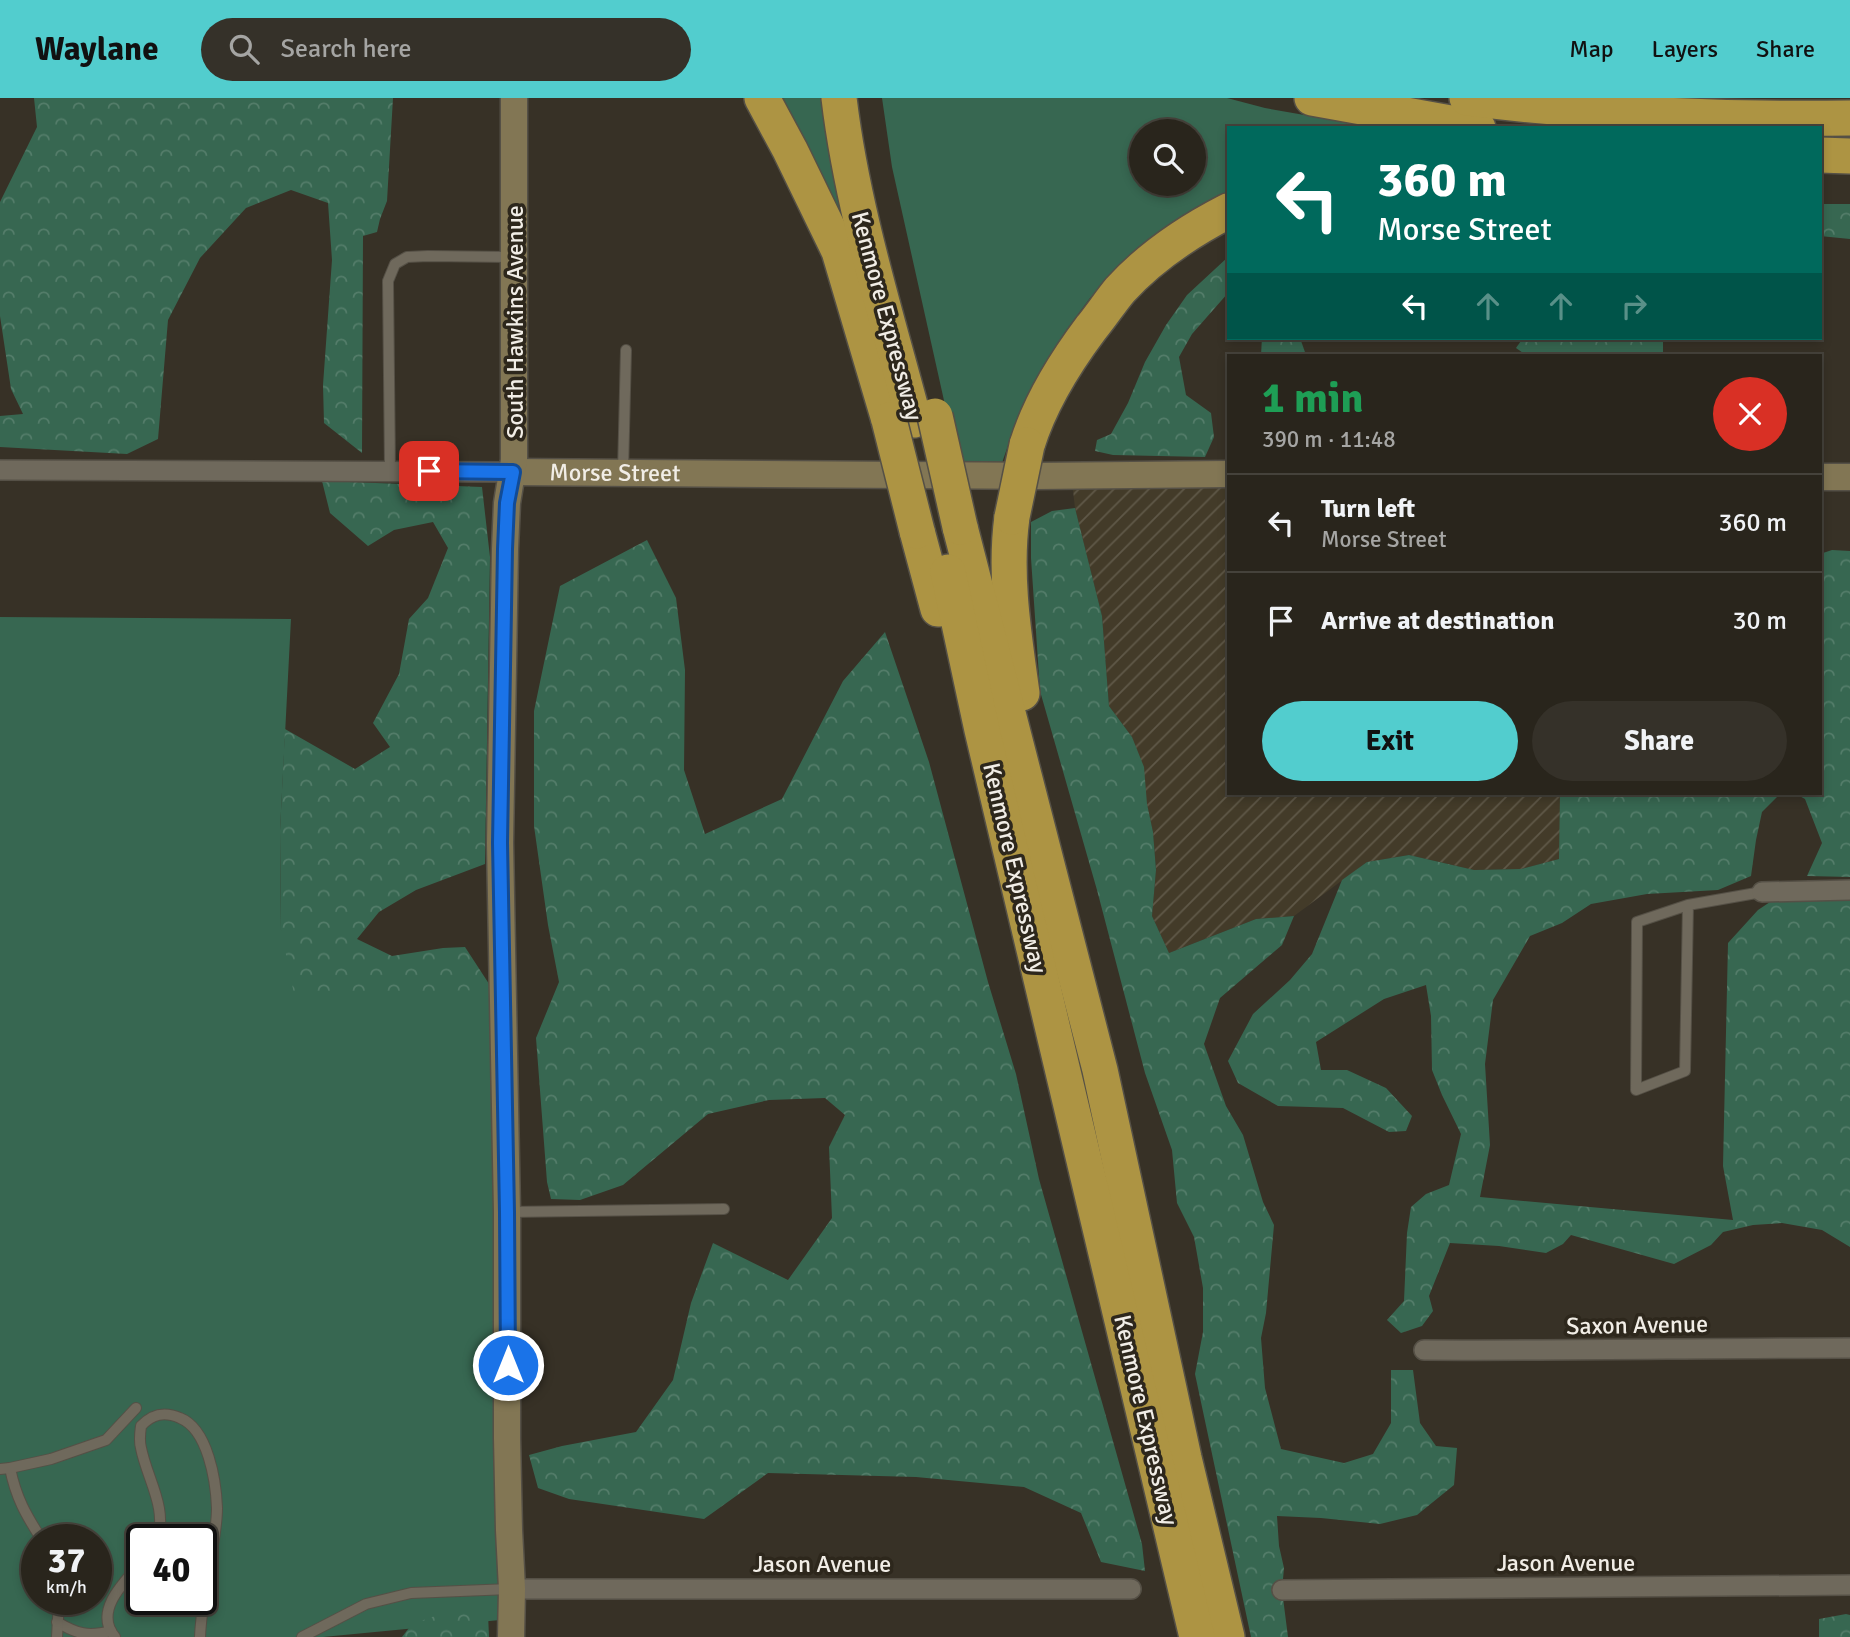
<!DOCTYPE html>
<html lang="en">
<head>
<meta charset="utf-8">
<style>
  body { margin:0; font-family:Signika,sans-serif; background:#353129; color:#f1f3f6; height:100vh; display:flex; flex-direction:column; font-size:26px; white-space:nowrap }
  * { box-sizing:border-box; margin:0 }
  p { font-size:23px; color:#a5a5a3 }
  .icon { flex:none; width:38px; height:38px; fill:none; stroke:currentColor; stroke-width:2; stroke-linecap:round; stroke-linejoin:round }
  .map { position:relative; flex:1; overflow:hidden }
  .side { position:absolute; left:1227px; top:256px; width:595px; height:441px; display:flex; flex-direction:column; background:#29251c; border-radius:0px; box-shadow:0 4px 10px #0003,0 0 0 2px #45423b }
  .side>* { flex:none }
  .banner { position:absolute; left:1227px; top:28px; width:595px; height:214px; border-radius:0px; box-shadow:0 4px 10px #0003,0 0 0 2px #45423b; background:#00695c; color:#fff; overflow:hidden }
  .fabs { position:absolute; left:1129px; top:21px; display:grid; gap:14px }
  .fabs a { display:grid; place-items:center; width:77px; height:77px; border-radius:50%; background:#29251c; box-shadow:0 4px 10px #0003,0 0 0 2px #45423b; font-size:35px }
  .speed { position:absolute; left:21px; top:1426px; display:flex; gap:14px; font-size:35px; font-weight:700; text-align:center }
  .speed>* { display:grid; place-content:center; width:91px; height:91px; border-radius:50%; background:#29251c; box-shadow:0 4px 10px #0003,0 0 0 2px #45423b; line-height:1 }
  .speed small { font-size:18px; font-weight:400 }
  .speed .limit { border:4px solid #111; border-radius:10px; background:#fff; color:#111 }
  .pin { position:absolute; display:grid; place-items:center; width:60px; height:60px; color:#fff; margin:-30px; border-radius:14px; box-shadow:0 4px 10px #0006 }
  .me { position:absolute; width:77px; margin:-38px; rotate:0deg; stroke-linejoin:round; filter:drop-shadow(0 0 5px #0008) }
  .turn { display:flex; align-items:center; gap:24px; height:147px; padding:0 35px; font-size:32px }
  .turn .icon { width:91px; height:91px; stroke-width:2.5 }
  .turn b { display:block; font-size:49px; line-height:60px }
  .lanes { display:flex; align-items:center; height:66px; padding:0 35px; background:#0003; justify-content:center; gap:35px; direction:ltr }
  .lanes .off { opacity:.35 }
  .round { display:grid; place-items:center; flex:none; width:74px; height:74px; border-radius:37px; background:#353129 }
  .summary { display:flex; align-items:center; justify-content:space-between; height:119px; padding:0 35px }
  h1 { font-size:42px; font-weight:700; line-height:52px; color:#1e9e55 }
  .action { display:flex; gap:14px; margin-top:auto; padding:14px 35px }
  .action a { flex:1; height:80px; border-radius:42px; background:#52cdce; color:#111; font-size:28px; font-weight:700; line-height:80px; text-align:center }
  .action a+a { background:#353129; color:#f1f3f6 }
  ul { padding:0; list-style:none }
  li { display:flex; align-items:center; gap:21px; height:98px; padding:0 35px; border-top:2px solid #45423b }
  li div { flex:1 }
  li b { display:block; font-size:26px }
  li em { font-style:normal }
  header { display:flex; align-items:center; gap:42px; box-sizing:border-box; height:98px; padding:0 35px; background:#52cdce; color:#111 }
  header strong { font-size:33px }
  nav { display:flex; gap:38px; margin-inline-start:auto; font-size:24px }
  .search { width:490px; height:63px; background:#353129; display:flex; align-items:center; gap:18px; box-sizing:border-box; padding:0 24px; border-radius:38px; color:#a5a5a3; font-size:26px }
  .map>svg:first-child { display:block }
</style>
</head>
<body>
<header>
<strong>Waylane</strong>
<div class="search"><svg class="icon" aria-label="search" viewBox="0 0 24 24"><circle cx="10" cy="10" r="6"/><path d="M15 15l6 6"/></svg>Search here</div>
<nav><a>Map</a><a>Layers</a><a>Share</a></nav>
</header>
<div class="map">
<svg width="1850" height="1539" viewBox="0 0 1850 1539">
  <defs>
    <pattern id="industrial-furrows" width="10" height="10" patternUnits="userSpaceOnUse" patternTransform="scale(1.75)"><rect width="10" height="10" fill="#433b29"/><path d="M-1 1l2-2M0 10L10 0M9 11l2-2" fill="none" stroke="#5f5848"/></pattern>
    <pattern id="forest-crowns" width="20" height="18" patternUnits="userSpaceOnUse" patternTransform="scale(1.75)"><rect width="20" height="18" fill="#376751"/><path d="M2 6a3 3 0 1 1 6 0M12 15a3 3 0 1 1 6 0" fill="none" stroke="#547d6a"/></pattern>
  </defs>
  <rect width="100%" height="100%" fill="#373126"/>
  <path fill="url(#industrial-furrows)" d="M1072,383l156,2v310h332v66l-39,10 -47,1 -65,-15 -42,7 -73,54 -38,3 -87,34 -17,-37 4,-46 -3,-38 -21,-95 -23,-31 -7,-90 -27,-108z"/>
  <g fill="#376751" fill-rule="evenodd">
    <path d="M783,0h38l1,10 25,112 -2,3z"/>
    <path d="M882,0h345l38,10 114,20h-151v65l-33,16 -76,61 -29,28 -25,34 -50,93 -13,38 -40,1 -15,-50 -55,-247zM1141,33h53v53h-53z"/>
    <path d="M0,519l291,2 -11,212 1,99 212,60 7,630 -177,17h-323zM37,1442h59v60h-59zM142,1442h59v60h-59z"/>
  </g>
  <g fill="url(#forest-crowns)">
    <path d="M34,0h359l-6,103 -7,18 -3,13 -14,4 -1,217 -38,-30 -1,-38 9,-125 -4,-57 -37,-13 -45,18 -46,50 -32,62 -10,119 -31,15 -127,-7v-31l23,-2 -12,-25 -11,-73v-114l37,-75z"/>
    <path d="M1820,106h30v35l-30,-3z"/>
    <path d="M1228,159v36l-36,41 -13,23 7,38 25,18 3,24 -9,20 -92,-2 -18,-4 2,-11 14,-6 17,-31 17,-41 21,-37 21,-30z"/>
    <path d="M1262,240h38l6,17h-45z"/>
    <path d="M1523,240h140v17h-137l-10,-7z"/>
    <path d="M322,383l160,6 8,70 -5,307 -69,26 -37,22 -22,27 35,17 51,-8 22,-1 28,43 -199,4 -13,-64 -1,-99 5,-102 70,40 35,-22 -17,-24 26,-49 10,-55 19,-21 20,-50 -15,-26 -39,8 -26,16 -38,-33z"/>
    <path d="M1075,410l27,108 7,90 23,31 12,30 3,37 6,28 3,38 -4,46 17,37 87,-34 38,-3 -12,29 -62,53 -16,46 22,62 17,29 20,67 11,23 -8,88 -5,25 4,50 16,61 63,14 29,-9 18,-31v-53h22l7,53 16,23 21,2 -3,37 -37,30 -37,9 -59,-6 -44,-2 2,30 5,22 -2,22 6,47h-37l-56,-263 8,-42v-44l-9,-51 -17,-34 -5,-53 -27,-77 -48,-183 -57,-199 -9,-133v-36l21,-11z"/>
    <path d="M647,442l29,58 9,72 -1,100 21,64 77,-35 61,-118 42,-49 44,130 59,220 28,92 23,105 103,365 3,27 -44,-9 -20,-49 -57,-26 -108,-10 -148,-4 -64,46 -135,-20 -31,-11 -9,-33 33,-9 74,-14 37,-52 18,-77 22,-60 75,37 44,-62 -3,-71 16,-32 -20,-17 -56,2 -61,14 -85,71 -43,15 -29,-1 -4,-17 -11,-144 23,-56 -11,-57 -14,-99v-115l26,-125z"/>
    <path d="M1832,452l18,1v326l-43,-1 15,-33 -17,-44 -11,-6h26v-239z"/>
    <path d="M1560,695h221l-19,19 -6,28 -5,36 -33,14 -71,4 -56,10 -29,19 -32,13 -37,64 -8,64 5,81 -10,52 253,23 -10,-54 5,-223 30,-33 15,-10 77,-2v349l-28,-17 -40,-7 -29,2 -30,7 -12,13 -37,19 -103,-29 -8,9 -17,9 -47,-7 -49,-3 -21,53 4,15 -11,15 -21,7 -14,-13 17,-19 3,-68 4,-26 15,-13 23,-9 12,-51 -19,-39 -10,-25 -1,-54 -5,-31 -42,14 -68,43 5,28h26l39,18 26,28 -6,15 -17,1 -46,-24 -65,-2 -40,-23 -10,-22 25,-47 37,-34 22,-26 30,-74 25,-18 42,-7 65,15 47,-1 38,-10z"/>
    <path d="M464,1508l24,8 1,23h-87l10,-13z"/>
    <path d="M1846,1516l4,1v22h-31v-18z"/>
  </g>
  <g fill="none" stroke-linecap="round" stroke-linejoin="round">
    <defs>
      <g id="lane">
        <path d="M390,373l-2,-190 7,-17 12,-7 21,-1 86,1"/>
        <path d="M623,374l3,-122"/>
        <path d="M1688,807l-51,17 -1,168 49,-19 3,-166 74,-13"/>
        <path d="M507,1114l217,-3"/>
        <path d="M10,1370c6,30 16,47 32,72"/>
        <path d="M0,1371l10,-1 41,-9 55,-19 30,-32"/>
        <path d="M157,1442c11,-32 -10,-61 -16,-92 -2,-7 -1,-15 0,-22 11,-12 23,-15 39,-8 28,11 36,63 37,90 0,18 -4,37 -7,54 -4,25 -9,50 -10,75"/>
        <path d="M57,1524c20,12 31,15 54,9"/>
        <path d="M57,1539l2,-37"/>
        <path d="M115,1539c-22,-26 9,-55 27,-75"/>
        <path d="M302,1539l64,-33 45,-11 101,-4"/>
      </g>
      <g id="street">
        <path d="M0,372l513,2"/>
        <path d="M1762,794l88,-2"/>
        <path d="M1424,1252c142,1 284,-2 426,-2"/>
        <path d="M512,1491h619"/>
        <path d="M1282,1492l568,-5"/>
      </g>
      <g id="secondary">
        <path id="s1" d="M513,374l523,4 192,-2"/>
        <path d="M1820,379h30"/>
        <path d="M511,1539l1,-48 -3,-59 -2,-92v-226l-7,-369 5,-294 2,-46 7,-43v-362"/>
      </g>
      <g id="highway">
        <path d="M762,0l28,52 49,101 50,169"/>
        <path d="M839,0c13,109 47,216 75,322"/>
        <path d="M1312,0l166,30"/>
        <path d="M1467,0c127,16 255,22 383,20"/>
        <path d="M1820,57l30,1"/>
        <path d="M1027,347c13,-42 37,-81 64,-117 10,-12 19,-26 29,-38 30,-33 69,-59 108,-79"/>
        <path d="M1012,419c-8,58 2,118 10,176"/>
        <path d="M960,429l140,543 84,388 43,179"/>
        <path d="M917,433l21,78"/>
        <path d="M948,474l34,158 215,907"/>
      </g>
    </defs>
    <use href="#lane" stroke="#555046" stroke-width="12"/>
    <use href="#street" stroke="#555046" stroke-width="22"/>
    <use href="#secondary" stroke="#555046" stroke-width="29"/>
    <use href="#highway" stroke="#555046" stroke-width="38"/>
    <use href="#lane" stroke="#6f695c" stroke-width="10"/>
    <use href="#street" stroke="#6f695c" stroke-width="19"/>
    <use href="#secondary" stroke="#827654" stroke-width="26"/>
    <use href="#highway" stroke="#ad9443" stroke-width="35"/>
    <defs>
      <g id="highway-bridge">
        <path d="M935,318l25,111"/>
        <path d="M889,322l28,111"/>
        <path d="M1012,419l15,-72"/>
      </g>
    </defs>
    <use href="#highway-bridge" stroke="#555046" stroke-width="38" stroke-linecap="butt"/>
    <use href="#highway-bridge" stroke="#ad9443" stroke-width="35"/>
  </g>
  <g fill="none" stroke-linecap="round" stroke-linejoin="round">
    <defs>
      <path id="route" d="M429,373l84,1 -6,31 -2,46 -5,294 7,369 1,153"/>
    </defs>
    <use href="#route" stroke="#114b97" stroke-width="18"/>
    <use href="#route" stroke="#1a73e8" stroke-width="12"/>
  </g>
  <g text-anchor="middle" stroke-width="7" stroke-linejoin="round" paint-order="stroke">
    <g font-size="24" fill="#f1ede6" stroke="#2d271c">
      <text transform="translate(887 218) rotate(75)" y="8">Kenmore Expressway</text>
      <text transform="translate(515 224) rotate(-90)" y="8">South Hawkins Avenue</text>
      <text dy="8" stroke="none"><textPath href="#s1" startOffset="102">Morse Street</textPath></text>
      <text transform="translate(1015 770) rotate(77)" y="8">Kenmore Expressway</text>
      <text transform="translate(1637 1227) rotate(-1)" y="8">Saxon Avenue</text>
      <text transform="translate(1146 1322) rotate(77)" y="8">Kenmore Expressway</text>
      <text x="1566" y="1473">Jason Avenue</text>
      <text x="822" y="1474">Jason Avenue</text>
    </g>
  </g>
</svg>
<div class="fabs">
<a><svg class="icon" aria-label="search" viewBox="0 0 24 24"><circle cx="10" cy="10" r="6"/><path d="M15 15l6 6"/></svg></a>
</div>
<div class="speed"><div>37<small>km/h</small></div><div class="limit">40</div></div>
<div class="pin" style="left:429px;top:373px;background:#d93025"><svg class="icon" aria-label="arrive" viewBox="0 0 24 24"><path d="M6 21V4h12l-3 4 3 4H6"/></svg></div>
<svg class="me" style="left:508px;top:1267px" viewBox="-20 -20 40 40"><circle r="17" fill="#1a73e8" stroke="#fff" stroke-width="3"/><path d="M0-11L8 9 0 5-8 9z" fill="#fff"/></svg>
<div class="banner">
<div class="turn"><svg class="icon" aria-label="left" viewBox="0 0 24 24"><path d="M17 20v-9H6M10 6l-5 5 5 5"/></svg><div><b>360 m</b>Morse Street</div></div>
<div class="lanes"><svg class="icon" aria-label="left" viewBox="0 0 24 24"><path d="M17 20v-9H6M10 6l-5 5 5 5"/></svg><svg class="icon off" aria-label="ahead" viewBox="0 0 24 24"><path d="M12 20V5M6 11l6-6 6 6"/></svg><svg class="icon off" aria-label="ahead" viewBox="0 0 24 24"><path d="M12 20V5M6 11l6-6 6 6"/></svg><svg class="icon off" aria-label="right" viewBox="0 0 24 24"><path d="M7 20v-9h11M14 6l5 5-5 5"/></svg></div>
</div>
<section class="side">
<div class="summary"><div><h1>1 min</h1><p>390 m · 11:48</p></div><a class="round" style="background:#d93025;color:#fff"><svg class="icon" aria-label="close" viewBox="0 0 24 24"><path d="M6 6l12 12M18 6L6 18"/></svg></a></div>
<ul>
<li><svg class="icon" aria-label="left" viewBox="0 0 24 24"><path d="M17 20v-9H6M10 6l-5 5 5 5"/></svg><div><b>Turn left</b><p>Morse Street</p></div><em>360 m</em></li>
<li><svg class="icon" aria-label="arrive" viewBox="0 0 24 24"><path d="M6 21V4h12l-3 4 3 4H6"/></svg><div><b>Arrive at destination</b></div><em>30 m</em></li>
</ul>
<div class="action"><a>Exit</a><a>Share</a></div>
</section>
</div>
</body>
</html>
